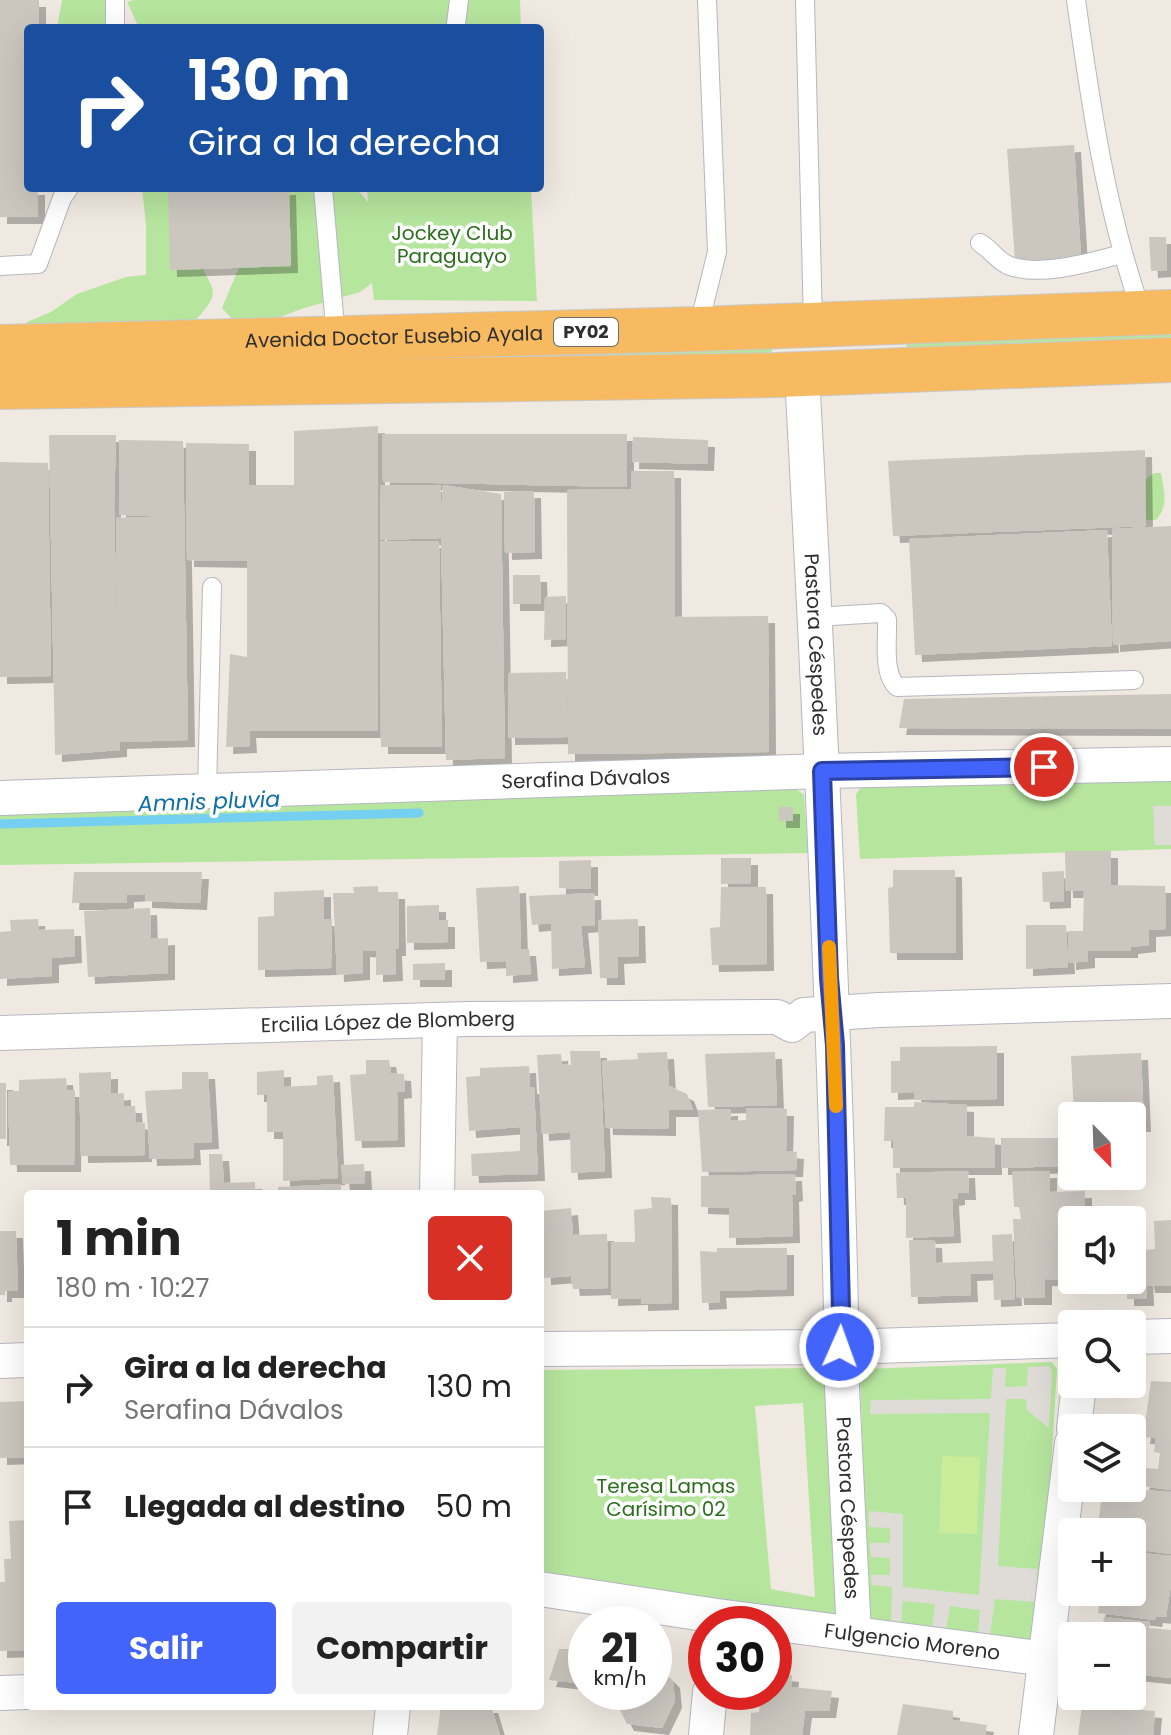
<!DOCTYPE html>
<html lang="es">
<head>
<meta charset="utf-8">
<style>
  body { margin:0; font-family:Poppins,sans-serif; background:#f2f2f2; color:#222; height:100vh; display:flex; flex-direction:column; font-size:30px; white-space:nowrap }
  * { box-sizing:border-box; margin:0 }
  p { font-size:26px; color:#767676 }
  .icon { flex:none; width:44px; height:44px; fill:none; stroke:currentColor; stroke-width:2; stroke-linecap:round; stroke-linejoin:round }
  .map { position:relative; flex:1; overflow:hidden }
  .sheet { position:absolute; left:24px; top:1190px; width:520px; height:520px; display:flex; flex-direction:column; background:#fff; border-radius:8px; box-shadow:0 8px 32px #0002 }
  .sheet>* { flex:none }
  .guide { position:absolute; left:24px; top:24px; width:520px; height:168px; border-radius:8px; box-shadow:0 8px 32px #0002; background:#1a4fa0; color:#fff; overflow:hidden }
  .needle { width:52px; rotate:157deg }
  .buttons { position:absolute; left:1058px; top:1102px; display:grid; gap:16px }
  .buttons a { display:grid; place-items:center; width:88px; height:88px; border-radius:8px; background:#fff; box-shadow:0 8px 32px #0002; font-size:40px }
  .speed { position:absolute; left:568px; top:1606px; display:flex; gap:16px; font-size:40px; font-weight:700; text-align:center }
  .speed>* { display:grid; place-content:center; width:104px; height:104px; border-radius:50%; background:#fff; box-shadow:0 8px 32px #0002; line-height:1 }
  .speed small { font-size:20px; font-weight:400 }
  .speed .limit { border:12px solid #d22; background:#fff; color:#111 }
  .pin { position:absolute; display:grid; place-items:center; width:68px; height:68px; color:#fff; margin:-34px; border:4px solid #fff; border-radius:50%; box-shadow:0 2px 8px #0007 }
  .me { position:absolute; width:88px; margin:-44px; rotate:2deg; stroke-linejoin:round; filter:drop-shadow(0 0 6px #0008) }
  .turn { display:flex; align-items:center; gap:28px; height:168px; padding:0 32px; font-size:36px }
  .turn .icon { width:104px; height:104px; stroke-width:2.5 }
  .turn b { display:block; font-size:56px; line-height:68px }
  .round { display:grid; place-items:center; flex:none; width:84px; height:84px; border-radius:8px; background:#f2f2f2 }
  .overview { display:flex; align-items:center; justify-content:space-between; height:136px; padding:0 32px }
  h1 { font-size:48px; font-weight:700; line-height:60px }
  .action { display:flex; gap:16px; margin-top:auto; padding:16px 32px }
  .action a { flex:1; height:92px; border-radius:8px; background:#4264fb; color:#fff; font-size:32px; font-weight:700; line-height:92px; text-align:center }
  .action a+a { background:#f2f2f2; color:#222 }
  ul { padding:0; list-style:none }
  li { display:flex; align-items:center; gap:24px; height:120px; padding:0 32px; border-top:2px solid #e0e0e0 }
  li div { flex:1 }
  li b { display:block; font-size:30px }
  li em { font-style:normal }
  .map>svg:first-child { display:block }
</style>
</head>
<body>
<div class="map">
<svg width="1171" height="1735" viewBox="0 0 1171 1735">
  <defs>
    <filter id="shadow"><feDropShadow dx="7" dy="7" stdDeviation="0" flood-color="#0004"/></filter>
  </defs>
  <rect width="100%" height="100%" fill="#efe9e1"/>
  <g fill="#b6e59e" fill-rule="evenodd">
    <path d="M62,0h51l6,28h-62z"/>
    <path d="M134,0h386l1,28h-382l-12,-26z"/>
    <path d="M142,188h81l-24,74c17,32 21,30 -4,59l578,27 -2,5 -771,16 20,-29 7,-18 24,-10 26,-18 49,-17 20,-2v-50z"/>
    <path d="M241,188h115l12,14 -1,-14h164l6,113 -163,-1 -2,-17 -12,9 -59,17 -31,12 -34,2 -14,-15 39,-93z"/>
    <path d="M1171,334v7l-264,8 -1,-5 1,-2z"/>
    <path d="M1155,473h6c3,18 8,32 -5,47h-10l-5,-12 -2,-25z"/>
    <path d="M1171,779v27h-17l1,39h16v4l-311,10 -4,-65 7,-9z"/>
    <path d="M795,788l9,7 4,58 -808,12v-52z"/>
    <path d="M1049,1362h3l5,7 -16,269 -7,7 -161,-22 -4,-5 -9,-243 5,-6z"/>
    <path d="M822,1368l6,5 9,240 -8,6 -289,-46v-203zM803,1403l12,193 -1,1 -43,-8 -16,-183z"/>
  </g>
  <path fill="#c9ec9a" d="M942,1456l38,1 -3,77 -38,-1z"/>
  <g fill="#dfdcd8">
    <path d="M1153,806h18v39h-16z"/>
    <path d="M1049,1366l3,5 -3,57 -22,-18 -1,-11h-20l-8,167 39,3 -1,33 -41,-3 -5,36 -12,-2 2,-23 -30,-4 -4,23 -14,-2 3,-23 -32,-3 -2,22 -10,-2 1,-34 -20,-2 -1,-10h19v-17l-19,-1 -1,-14h20v-15l-21,-1v-16l34,3v73l76,8 11,-182 -120,1 1,-14 120,-1 2,-31h13l-1,19 22,-1 1,-19z"/>
  </g>
  <g fill="none" stroke-linecap="round" stroke-linejoin="round">
    <path stroke="#75cff0" stroke-width="9" d="M0,824l419,-11"/>
  </g>
  <g fill="#cbc7bf" filter="url(#shadow)">
    <path d="M0,0h39v28h-11v160h10v29h-38z"/>
    <path d="M1074,145l7,112 -66,4 -8,-112z"/>
    <path d="M289,188l2,78 -121,4 -2,-79z"/>
    <path d="M1149,237h17l1,33 -16,1z"/>
    <path d="M378,426v305h-129l1,15 -24,1 4,-93 17,3v-96l-60,-1 -1,-117 63,1v41h45v-54z"/>
    <path d="M382,434h245v53l-244,-5z"/>
    <path d="M49,435h67l-2,70 4,186 -2,-173 60,-2 -57,-1v-75l64,1 5,299 -68,2v8l-65,5z"/>
    <path d="M633,437l75,3 -1,24 -75,-2z"/>
    <path d="M1145,450l1,76 -253,10 -5,-75z"/>
    <path d="M0,462l48,1 3,213 -51,1z"/>
    <path d="M631,471h43l1,146 93,-1 1,136 -201,2v-17l-60,1v-65l58,-1 2,62 -1,-244 64,-1z"/>
    <path d="M381,485h60l-1,43 3,-43 58,9 4,264 -59,2 -5,-222 -61,2z"/>
    <path d="M534,491l1,61 -30,1 -1,-61z"/>
    <path d="M1171,526v115l-58,4 -1,-116z"/>
    <path d="M1107,530l5,116 -197,9 -6,-116z"/>
    <path d="M380,541h59l3,206h-61z"/>
    <path d="M513,575h27l1,29h-28z"/>
    <path d="M566,596v43l-22,1 1,-43z"/>
    <path d="M1171,694v35l-272,-1 5,-29z"/>
    <rect x="779" y="807" width="14" height="14"/>
    <path d="M1065,851h46v34l54,1 1,43 -17,1v15l-18,2v4h-43v10l-19,2 -1,-32h15l1,-40h-18z"/>
    <path d="M721,858h30v25l-30,1z"/>
    <path d="M591,860v29l-32,-1v-27z"/>
    <path d="M893,870h62l1,83h-66l-2,-65 5,-1z"/>
    <path d="M1064,871v30l-21,1 -1,-30z"/>
    <path d="M74,872h128l-2,31 -55,-2v-7l-18,1v8h-55z"/>
    <path d="M378,886v6h20l1,57h-4l1,25 -20,1v-24l-13,-1v23l-26,2 -4,-82h21l-1,-6z"/>
    <path d="M519,886l2,63h8l2,25 -25,2v-15l-26,1 -4,-74z"/>
    <path d="M721,887h45l1,77 -55,1 -2,-37 10,-1z"/>
    <path d="M324,890v29h8l-1,49 -73,2v-53l16,-1v-24z"/>
    <path d="M594,893l1,32 -14,1 4,41 -33,2 -1,-46 -19,2 -3,-29z"/>
    <path d="M439,905v15h9v22l-41,1v-37z"/>
    <path d="M150,908l1,31 17,-1v35l-80,4 -4,-66z"/>
    <path d="M38,919l1,11 35,-1 1,27 -23,2v18l-52,3v-47l11,-1 -1,-11z"/>
    <path d="M638,919l1,37 -22,1 1,21h-18l-2,-58z"/>
    <path d="M1026,925h40l2,42 -42,2z"/>
    <path d="M445,963v17h-32v-16z"/>
    <path d="M997,1046v53l-82,1 -1,-8 -23,1v-32h9v-14z"/>
    <path d="M570,1051h30l5,120 -34,2 -1,-41 -28,2 -5,-79 24,-1 1,10 9,1z"/>
    <path d="M667,1052l2,34 18,8 6,16h-24v19l-63,-1 -4,-67 36,-2 -1,-6z"/>
    <path d="M775,1052l2,53 -69,2 -3,-53z"/>
    <path d="M1141,1053l3,72h-12v-9h-58l-3,-60z"/>
    <path d="M366,1060h23l2,13 13,1 1,17 -8,1 1,48 -43,1 -5,-66 16,-1z"/>
    <path d="M529,1066l1,21h4l4,87 -66,2 -1,-22 49,-3v-24l-51,4 -3,-54 14,-1v-8z"/>
    <path d="M284,1070v17l33,-2v-9l16,-1 5,103 -55,3v-49h-16v-37h-10v-23z"/>
    <path d="M111,1072v22l13,-1v13h11l1,16 9,1v32l-64,1 -2,-83z"/>
    <path d="M182,1072h26l4,70 -19,1 1,15 -44,1 -5,-68 37,-2z"/>
    <path d="M66,1078l1,12h8l-1,75h-64l-2,-74h11v-11z"/>
    <rect x="0" y="1083" width="6" height="56"/>
    <path d="M914,1102l53,3v31l28,2v30h-102v-27h-9l1,-34h29z"/>
    <path d="M746,1108l41,1 -1,42 11,1 -1,18 -94,2 -4,-62 33,-1v12l15,-1z"/>
    <path d="M1001,1138h64v7h7v21l-71,2z"/>
    <path d="M209,1154h13l2,29 31,-1v12h-45z"/>
    <path d="M364,1164l1,19 -22,1 -2,-19z"/>
    <path d="M968,1171l1,22h-11v5l-6,1 2,37 -48,2v-40h-9l-1,-25z"/>
    <path d="M1050,1171v21l35,-1v29h-13v60l-27,-1v19h-28l-4,-79h8l-2,-12h-5l-2,-35z"/>
    <path d="M795,1174l1,20 -4,1 1,41 -64,2v-30l-28,-1v-31z"/>
    <path d="M341,1184v10h-63v-7z"/>
    <path d="M651,1197l20,1 1,105 -31,1v-6l-30,1v-57h24l-1,-32 18,-2z"/>
    <path d="M571,1208l2,27 34,-1 1,54 -35,1 -2,-13 -27,2 -3,-67z"/>
    <path d="M1171,1220v66h-23l-2,-13 1,26h-20v-19h5v-29l23,-2 -1,-28z"/>
    <path d="M0,1231h16l2,60h-13v4h-5z"/>
    <path d="M1012,1234l3,65 -21,1 -1,-27 -23,1 1,21 -60,2 -2,-57 26,1 1,22 57,-2 -1,-26z"/>
    <path d="M717,1248h70v41l-68,2 1,11 -18,1 -2,-52 17,1z"/>
    <path d="M1151,1381l20,1v108l-29,-4 2,-18 14,1 2,-16 -6,-1 2,-14 -13,-1z"/>
    <path d="M28,1401v56l-28,1v-56z"/>
    <path d="M1115,1488l56,4v62l-39,-5v-17h-17l1,-4 -18,-2 4,-32 11,1z"/>
    <path d="M28,1520v130l-28,1v-69h5l-1,-23h7l-2,-38z"/>
    <path d="M1132,1552l39,4v28l-5,33 -10,-1 -1,4 -57,-7 3,-21h31z"/>
    <path d="M1104,1617l46,5 -1,6 22,2v48l-39,-4v-38h-30z"/>
    <path d="M559,1649h27v35l-37,-4z"/>
    <path d="M654,1662l19,19 2,20 -13,27 -35,-4 -16,-32h43z"/>
    <path d="M774,1673l18,2 -1,12 41,4 -3,20h-24l-3,24h-52l1,-22 8,-1 2,-20h13z"/>
    <path d="M903,1704l50,7v9l34,5 -2,10h-88z"/>
    <path d="M1082,1705l73,6 -2,24h-75z"/>
    <path d="M441,1706h50l9,29h-63z"/>
  </g>
  <g fill="none" stroke-linecap="round" stroke-linejoin="round">
    <defs>
      <g id="service">
        <path d="M805,0l8,324"/>
        <path d="M1076,0c15,106 30,212 66,313"/>
        <path d="M456,24l3,-24"/>
        <path d="M115,28v-28"/>
        <path d="M323,188l13,150"/>
        <path d="M980,243c11,6 18,19 30,23 32,11 81,-4 112,-12"/>
        <path d="M0,266l38,-2 24,-66 7,-10"/>
        <path d="M698,329l19,-77 -10,-252"/>
        <path d="M815,617l66,-4 6,6c1,19 -5,54 10,68l237,-7"/>
        <path d="M207,791l5,-204"/>
      </g>
      <g id="minor">
        <path id="s1" d="M802,375c17,312 32,624 39,937l-1,35 14,287"/>
        <path id="s2" d="M0,798l822,-27 349,-7"/>
        <path id="s3" d="M0,1033l468,-14 309,-2 15,8 12,-10 75,-5 292,-9"/>
        <path d="M437,1194l3,-174"/>
        <path d="M1132,1337l39,-1"/>
        <path d="M540,1349l300,-2 232,-7"/>
        <path d="M0,1361l28,-1"/>
        <path d="M1074,1428l5,-44"/>
        <path id="s4" d="M540,1589l177,27 314,41h14"/>
        <path d="M0,1693l28,-1"/>
        <path d="M390,1735l3,-29"/>
        <path d="M706,1735l4,-43"/>
        <path d="M1036,1735l36,-292"/>
      </g>
      <g id="trunk">
        <path id="s5" d="M0,347l698,-18 473,-17"/>
        <path d="M0,387l777,-12 394,-15"/>
      </g>
    </defs>
    <use href="#service" stroke="#b4b7c1" stroke-width="20"/>
    <use href="#minor" stroke="#b4b7c1" stroke-width="36"/>
    <use href="#trunk" stroke="#c9c9c9" stroke-width="46"/>
    <use href="#service" stroke="#fff" stroke-width="18"/>
    <use href="#minor" stroke="#fff" stroke-width="34"/>
    <use href="#trunk" stroke="#f8ba60" stroke-width="44"/>
  </g>
  <g fill="none" stroke-linecap="round" stroke-linejoin="round">
    <defs>
      <path id="route" d="M840,1347l1,-35 -6,-267 -6,-67 -7,-207 222,-4"/>
    </defs>
    <use href="#route" stroke="#2b41a3" stroke-width="20"/>
    <use href="#route" stroke="#4264fb" stroke-width="14"/>
    <path stroke="#f59e0b" stroke-width="14" d="M829,947l7,159"/>
  </g>
  <g text-anchor="middle" stroke-width="7" stroke-linejoin="round" paint-order="stroke">
    <rect fill="#fff" stroke="#6d6d6d" stroke-width="2" x="554" y="318" width="64" height="28" rx="6"/>
    <g font-size="18" font-weight="bold" fill="#2e2e2e">
      <text x="586" y="338">PY02</text>
    </g>
    <g font-size="20" fill="#2c6e1b" stroke="#fff">
      <text x="452" y="240">Jockey Club<tspan x="452" dy="23">Paraguayo</tspan></text>
      <text x="666" y="1493">Teresa Lamas<tspan x="666" dy="23">Carísimo 02</tspan></text>
    </g>
    <g font-size="20" fill="#2e2e2e" stroke="#fff">
      <text dy="7" stroke="none"><textPath href="#s5" startOffset="394">Avenida Doctor Eusebio Ayala</textPath></text>
      <text dy="7" stroke="none"><textPath href="#s1" startOffset="270">Pastora Céspedes</textPath></text>
      <text dy="7" stroke="none"><textPath href="#s2" startOffset="586">Serafina Dávalos</textPath></text>
      <text dy="7" stroke="none"><textPath href="#s3" startOffset="388">Ercilia López de Blomberg</textPath></text>
      <text dy="7" stroke="none"><textPath href="#s1" startOffset="1134">Pastora Céspedes</textPath></text>
      <text dy="7" stroke="none"><textPath href="#s4" startOffset="376">Fulgencio Moreno</textPath></text>
    </g>
    <g font-size="22" font-style="italic" fill="#0d6fa3" stroke="#fff">
      <text transform="translate(209 801) rotate(-2)" y="8">Amnis pluvia</text>
    </g>
  </g>
</svg>
<div class="buttons">
<a><svg class="needle" viewBox="-14 -14 28 28"><path d="M0-13l5 13h-10z" fill="#e53935"/><path d="M0 13l5-13h-10z" fill="#767676"/></svg></a>
<a><svg class="icon" aria-label="sound" viewBox="0 0 24 24"><path d="M4 9h4l5-4v14l-5-4H4zM17 9q2 3 0 6"/></svg></a>
<a><svg class="icon" aria-label="search" viewBox="0 0 24 24"><circle cx="10" cy="10" r="6"/><path d="M15 15l6 6"/></svg></a>
<a><svg class="icon" aria-label="layers" viewBox="0 0 24 24"><path d="M12 4l9 5-9 5-9-5zM3 14l9 5 9-5"/></svg></a>
<a>+</a>
<a>−</a>
</div>
<div class="speed"><div>21<small>km/h</small></div><div class="limit">30</div></div>
<div class="pin" style="left:1044px;top:767px;background:#d93025"><svg class="icon" aria-label="arrive" viewBox="0 0 24 24"><path d="M6 21V4h12l-3 4 3 4H6"/></svg></div>
<svg class="me" style="left:840px;top:1347px" viewBox="-20 -20 40 40"><circle r="17" fill="#4264fb" stroke="#fff" stroke-width="3"/><path d="M0-11L8 9 0 5-8 9z" fill="#fff"/></svg>
<div class="guide">
<div class="turn"><svg class="icon" aria-label="right" viewBox="0 0 24 24"><path d="M7 20v-9h11M14 6l5 5-5 5"/></svg><div><b>130 m</b>Gira a la derecha</div></div>
</div>
<section class="sheet">
<div class="overview"><div><h1>1 min</h1><p>180 m · 10:27</p></div><a class="round" style="background:#d93025;color:#fff"><svg class="icon" aria-label="close" viewBox="0 0 24 24"><path d="M6 6l12 12M18 6L6 18"/></svg></a></div>
<ul>
<li><svg class="icon" aria-label="right" viewBox="0 0 24 24"><path d="M7 20v-9h11M14 6l5 5-5 5"/></svg><div><b>Gira a la derecha</b><p>Serafina Dávalos</p></div><em>130 m</em></li>
<li><svg class="icon" aria-label="arrive" viewBox="0 0 24 24"><path d="M6 21V4h12l-3 4 3 4H6"/></svg><div><b>Llegada al destino</b></div><em>50 m</em></li>
</ul>
<div class="action"><a>Salir</a><a>Compartir</a></div>
</section>
</div>
</body>
</html>
